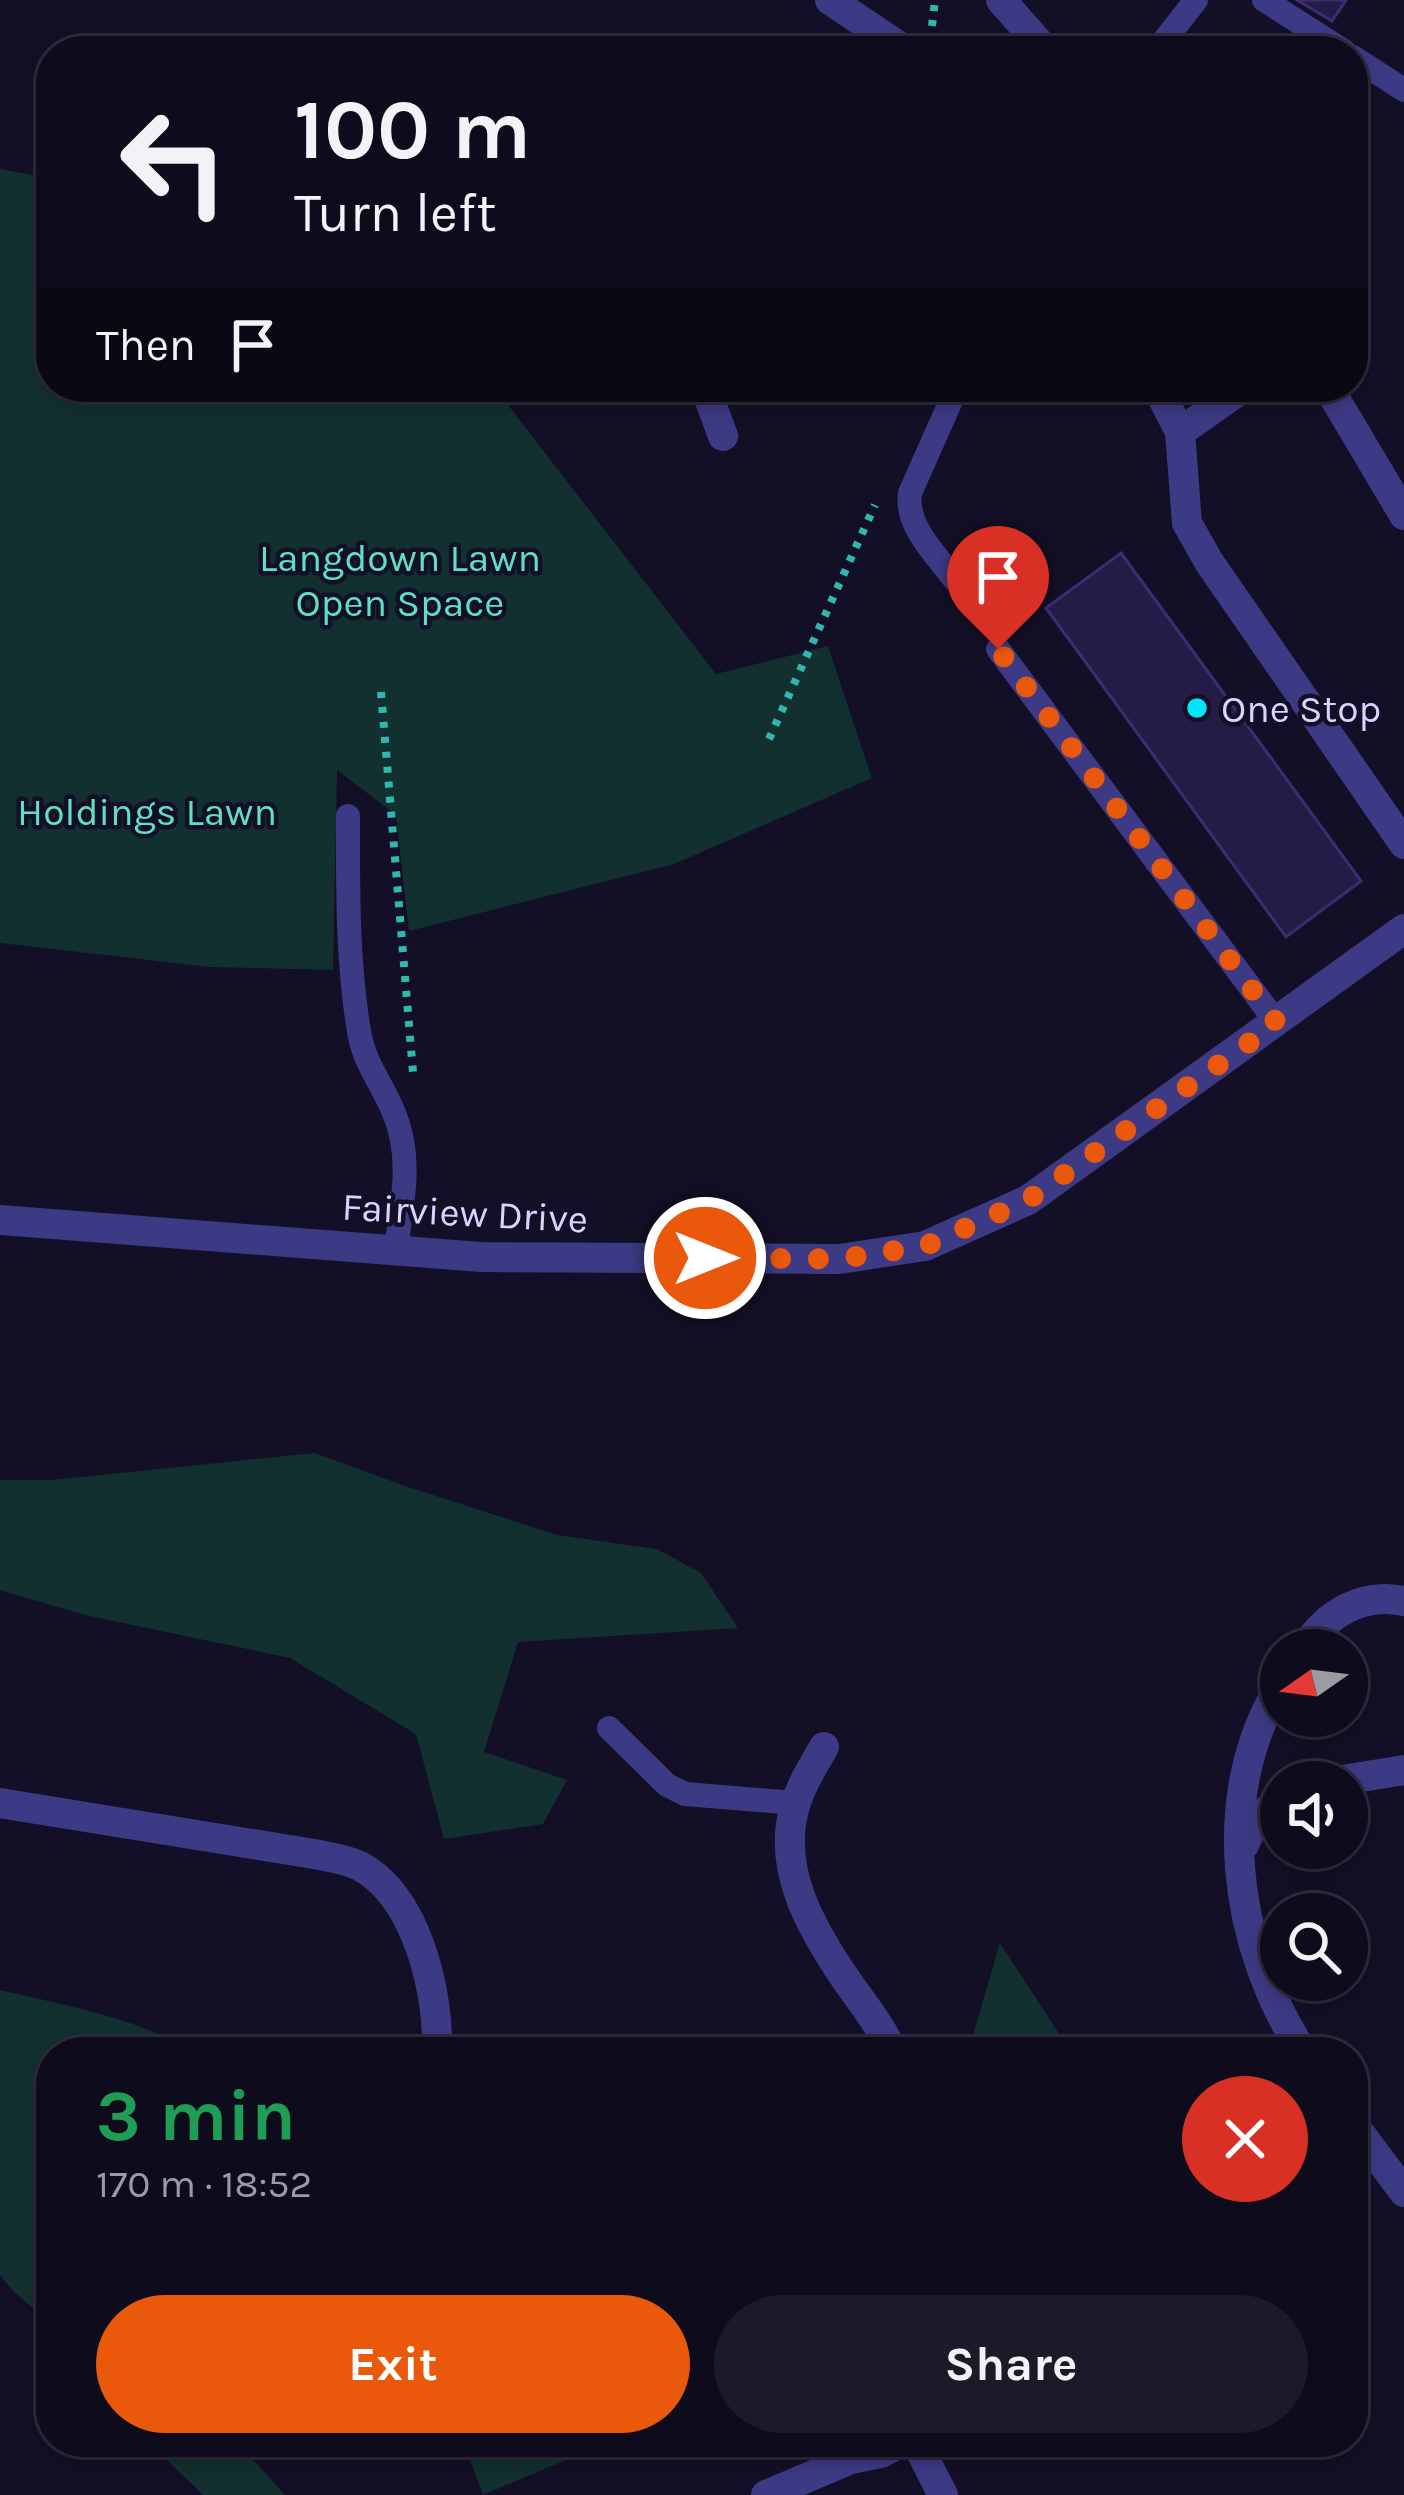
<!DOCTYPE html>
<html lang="en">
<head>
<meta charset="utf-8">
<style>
  body { margin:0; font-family:Karla,sans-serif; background:#1c1929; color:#f1f3f6; height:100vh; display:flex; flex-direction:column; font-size:45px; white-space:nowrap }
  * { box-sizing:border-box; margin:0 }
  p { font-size:39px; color:#9b9ba3 }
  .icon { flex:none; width:66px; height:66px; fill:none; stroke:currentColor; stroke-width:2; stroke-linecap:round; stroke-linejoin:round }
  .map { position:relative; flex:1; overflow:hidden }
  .sheet { position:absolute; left:36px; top:2037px; width:1332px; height:420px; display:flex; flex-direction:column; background:#0e0b1c; border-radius:48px; box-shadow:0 6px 18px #0003,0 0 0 3px #2e2b3b }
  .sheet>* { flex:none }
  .guide { position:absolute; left:36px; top:36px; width:1332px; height:366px; border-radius:48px; box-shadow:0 6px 18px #0003,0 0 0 3px #2e2b3b; background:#0e0b1c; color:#f1f3f6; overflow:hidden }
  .needle { width:78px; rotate:256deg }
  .fabs { position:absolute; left:1260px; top:1629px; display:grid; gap:24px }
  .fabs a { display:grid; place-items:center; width:108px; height:108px; border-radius:50%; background:#0e0b1c; box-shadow:0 6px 18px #0003,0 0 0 3px #2e2b3b; font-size:60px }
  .pin { position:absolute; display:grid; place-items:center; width:102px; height:102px; color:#fff; margin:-123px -51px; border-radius:50% 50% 50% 0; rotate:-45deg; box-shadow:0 0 12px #0007 }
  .pin .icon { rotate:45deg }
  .me { position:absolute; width:132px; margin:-66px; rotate:90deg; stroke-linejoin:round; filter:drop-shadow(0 0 9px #0008) }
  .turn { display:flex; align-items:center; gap:42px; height:252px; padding:0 60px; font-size:54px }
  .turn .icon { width:156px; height:156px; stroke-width:2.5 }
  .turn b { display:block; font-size:84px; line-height:102px }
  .then { display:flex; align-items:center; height:114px; padding:0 60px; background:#0003; gap:24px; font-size:45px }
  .round { display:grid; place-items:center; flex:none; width:126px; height:126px; border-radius:63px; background:#1c1929 }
  .overview { display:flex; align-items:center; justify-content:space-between; height:204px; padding:0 60px }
  h1 { font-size:72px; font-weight:700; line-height:90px; color:#1e9e55 }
  .primary-button { display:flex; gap:24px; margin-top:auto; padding:24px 60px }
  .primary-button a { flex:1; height:138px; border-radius:72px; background:#ea580c; color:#fff; font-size:48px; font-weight:700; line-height:138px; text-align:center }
  .primary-button a+a { background:#1c1929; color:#f1f3f6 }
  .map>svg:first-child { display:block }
</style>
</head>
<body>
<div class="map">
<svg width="1404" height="2495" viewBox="0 0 1404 2495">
  <rect width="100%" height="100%" fill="#130f26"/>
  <g fill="#12302f">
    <path d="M0,169l51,9v209h443l222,287 112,-28 44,132 -198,86 -265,67 -13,-116 -59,-45 -4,200 -123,-3 -210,-24z"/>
    <path d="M315,1453l90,33 152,49 100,14 44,24 37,55 -220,14 -34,110 83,28 -24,44 -99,15 -28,-105 -126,-76 -205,-43 -85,-25v-110h52z"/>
    <path d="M1000,1943l71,109h-103z"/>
    <path d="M0,1990c41,10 161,32 184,62h-133v272l-38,-33 -13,-16z"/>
    <path d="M157,2442h80l48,53h-82l-33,-32z"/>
    <path d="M463,2442h145l-125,53z"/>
  </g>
  <g fill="#241b47" stroke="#3b2d73" stroke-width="3">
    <path d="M1297,0h49l-14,21z"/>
    <path d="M1121,553l240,328 -75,56 -240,-329z"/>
  </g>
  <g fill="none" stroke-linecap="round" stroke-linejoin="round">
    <g stroke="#2fb8b0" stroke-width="8" stroke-dasharray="6 9" stroke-linecap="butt">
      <path d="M932,26l3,-26"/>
      <path d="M381,692l32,380"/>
      <path d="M769,739l106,-234"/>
    </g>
    <g stroke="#3d3a85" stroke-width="24">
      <path d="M1264,0l80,51"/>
      <path d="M1156,51l40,-51"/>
      <path d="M1353,57l51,33"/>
      <path d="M954,579c-18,-25 -49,-53 -44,-86l47,-106"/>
      <path d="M998,649l279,374"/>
      <path d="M348,816c0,73 -1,149 12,221 6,29 24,50 34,76 19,45 8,90 2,136"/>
      <path d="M609,1728l58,57 18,9 110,9"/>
    </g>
    <g stroke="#3d3a85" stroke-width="30">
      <path d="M830,0l76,51"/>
      <path d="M705,387l18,49"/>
      <path d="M1157,387l23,45"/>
      <path d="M1244,387l-64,45 7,91 22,39 195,282"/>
      <path d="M0,1220l481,37 358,2 86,-13 103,-46 376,-271"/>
      <path d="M1303,1650c23,-36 58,-58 101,-49"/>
      <path d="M1281,1685c-69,109 -47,263 22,367"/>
      <path d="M824,1747c-11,19 -23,38 -29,59 -19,63 17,124 52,175 16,23 34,45 46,71"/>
      <path d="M1330,1782l74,-12"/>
      <path d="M0,1803l314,51c15,3 32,5 46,12 57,31 79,126 77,186"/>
      <path d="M1244,1845c8,-20 21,-34 37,-47"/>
      <path d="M1353,2124l51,68"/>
      <path d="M916,2442l27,53"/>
      <path d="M766,2495l85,-36 30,-6 21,-11"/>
    </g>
    <g stroke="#3d3a85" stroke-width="30">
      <path d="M1001,0l45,51"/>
      <path d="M1328,387l76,128"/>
    </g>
  </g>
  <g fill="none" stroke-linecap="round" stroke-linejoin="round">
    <path stroke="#ea580c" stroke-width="21" stroke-dasharray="0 37.8" d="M705,1258l134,1 86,-13 103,-46 249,-177 -279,-374"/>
  </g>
  <circle fill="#00e5ff" stroke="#130f26" stroke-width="4.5" cx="1197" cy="708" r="12"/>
  <g text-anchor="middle" stroke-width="9" stroke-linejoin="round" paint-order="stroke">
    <g font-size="39" fill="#5fe0c0" stroke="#130f26">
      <text x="400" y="571">Langdown Lawn<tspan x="400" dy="45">Open Space</tspan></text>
      <text x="147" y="825">Holdings Lawn</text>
    </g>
    <g font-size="39" fill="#d9d4ff" stroke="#130f26" text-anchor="start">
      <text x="1221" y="722">One Stop</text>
    </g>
    <g font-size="39" fill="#d9d4ff" stroke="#130f26">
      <text transform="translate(465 1212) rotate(3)" y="14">Fairview Drive</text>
    </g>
  </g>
</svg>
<div class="fabs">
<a><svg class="needle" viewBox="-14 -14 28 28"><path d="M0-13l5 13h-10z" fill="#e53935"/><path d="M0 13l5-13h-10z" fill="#9b9ba3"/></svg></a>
<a><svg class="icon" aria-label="sound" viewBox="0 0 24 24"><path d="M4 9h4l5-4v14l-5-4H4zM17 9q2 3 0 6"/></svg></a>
<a><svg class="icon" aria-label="search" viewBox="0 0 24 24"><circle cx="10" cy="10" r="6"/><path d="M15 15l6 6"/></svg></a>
</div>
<div class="pin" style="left:998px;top:649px;background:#d93025"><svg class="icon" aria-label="arrive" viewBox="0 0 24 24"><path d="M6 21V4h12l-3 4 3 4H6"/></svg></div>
<svg class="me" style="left:705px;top:1258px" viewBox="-20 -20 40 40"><circle r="17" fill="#ea580c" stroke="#fff" stroke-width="3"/><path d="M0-11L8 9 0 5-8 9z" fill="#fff"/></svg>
<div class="guide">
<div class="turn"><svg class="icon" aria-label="left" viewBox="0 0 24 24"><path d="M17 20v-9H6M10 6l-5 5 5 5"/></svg><div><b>100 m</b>Turn left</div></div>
<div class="then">Then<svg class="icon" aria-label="arrive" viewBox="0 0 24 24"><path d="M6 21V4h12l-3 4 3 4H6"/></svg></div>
</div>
<section class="sheet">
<div class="overview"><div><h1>3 min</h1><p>170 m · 18:52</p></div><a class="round" style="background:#d93025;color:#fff"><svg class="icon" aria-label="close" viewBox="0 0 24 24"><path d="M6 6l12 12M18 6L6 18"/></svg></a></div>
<div class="primary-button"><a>Exit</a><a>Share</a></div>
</section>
</div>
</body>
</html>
